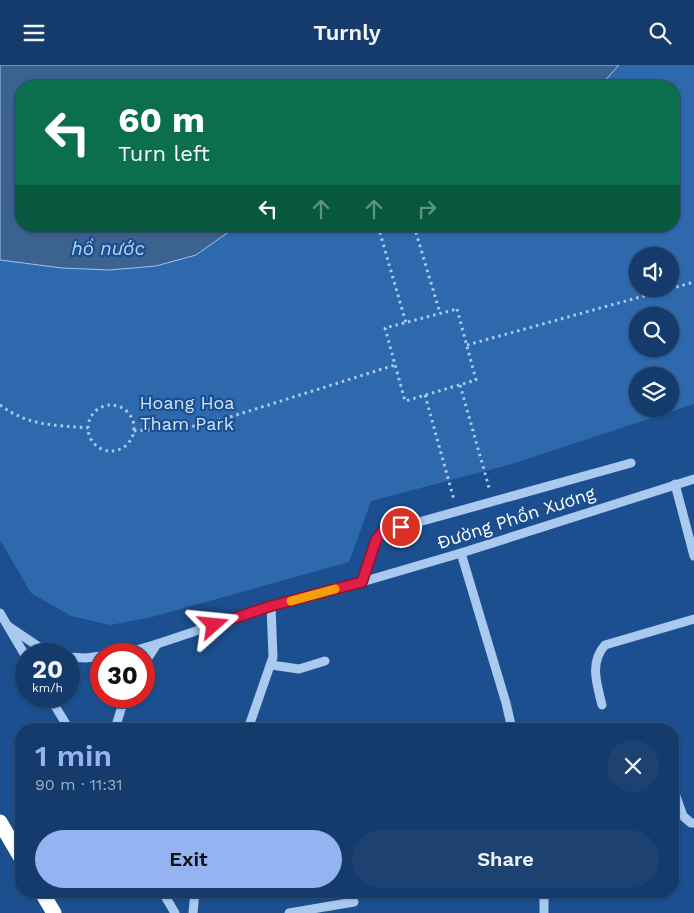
<!DOCTYPE html>
<html lang="en">
<head>
<meta charset="utf-8">
<style>
  body { margin:0; font-family:"Work Sans",sans-serif; background:#1d4271; color:#f1f3f6; height:100vh; display:flex; flex-direction:column; font-size:19px; white-space:nowrap }
  * { box-sizing:border-box; margin:0 }
  p { font-size:16px; color:#9dadc1 }
  .icon { flex:none; width:28px; height:28px; fill:none; stroke:currentColor; stroke-width:2; stroke-linecap:round; stroke-linejoin:round }
  .map { position:relative; flex:1; overflow:hidden }
  .sheet { position:absolute; left:15px; top:658px; width:664px; height:175px; display:flex; flex-direction:column; background:#143b6b; border-radius:20px; box-shadow:0 1px 4px #0004,0 0 0 1px #33557e }
  .sheet>* { flex:none }
  .banner { position:absolute; left:15px; top:15px; width:665px; height:152px; border-radius:20px; box-shadow:0 1px 4px #0004,0 0 0 1px #33557e; background:#0b6e4f; color:#fff; overflow:hidden }
  .tools { position:absolute; left:629px; top:182px; display:grid; gap:10px }
  .tools a { display:grid; place-items:center; width:50px; height:50px; border-radius:50%; background:#143b6b; box-shadow:0 1px 4px #0004,0 0 0 1px #33557e; font-size:25px }
  .speed { position:absolute; left:15px; top:578px; display:flex; gap:10px; font-size:25px; font-weight:700; text-align:center }
  .speed>* { display:grid; place-content:center; width:65px; height:65px; border-radius:50%; background:#143b6b; box-shadow:0 1px 4px #0004,0 0 0 1px #33557e; line-height:1 }
  .speed small { font-size:12px; font-weight:400 }
  .speed .limit { border:8px solid #d22; background:#fff; color:#111 }
  .pin { position:absolute; display:grid; place-items:center; width:42px; height:42px; color:#fff; margin:-21px; border:2px solid #fff; border-radius:50%; box-shadow:0 1px 5px #0007 }
  .me { position:absolute; width:55px; margin:-28px; rotate:72deg; stroke-linejoin:round; filter:drop-shadow(0 0 4px #0008) }
  .turn { display:flex; align-items:center; gap:18px; height:105px; padding:0 20px; font-size:22px }
  .turn .icon { width:65px; height:65px; stroke-width:2.5 }
  .turn b { display:block; font-size:35px; line-height:42px }
  .lanes { display:flex; align-items:center; height:48px; padding:0 20px; background:#0003; justify-content:center; gap:25px; direction:ltr }
  .lanes .off { opacity:.35 }
  .round { display:grid; place-items:center; flex:none; width:52px; height:52px; border-radius:26px; background:#1d4271 }
  .head { display:flex; align-items:center; justify-content:space-between; height:85px; padding:0 20px }
  h1 { font-size:30px; font-weight:600; line-height:38px; color:#95b2f1 }
  .button { display:flex; gap:10px; margin-top:auto; padding:10px 20px }
  .button a { flex:1; height:58px; border-radius:30px; background:#95b2f1; color:#111; font-size:20px; font-weight:600; line-height:58px; text-align:center }
  .button a+a { background:#1d4271; color:#f1f3f6 }
  header { display:flex; justify-content:space-between; align-items:center; height:65px; padding:0 20px; background:#143b6b; font-size:22px; font-weight:600 }
  .map>svg:first-child { display:block }
</style>
</head>
<body>
<header><svg class="icon" aria-label="menu" viewBox="0 0 24 24"><path d="M4 6h16M4 12h16M4 18h16"/></svg>Turnly<svg class="icon" aria-label="search" viewBox="0 0 24 24"><circle cx="10" cy="10" r="6"/><path d="M15 15l6 6"/></svg></header>
<div class="map">
<svg width="694" height="848" viewBox="0 0 694 848">
  <rect width="100%" height="100%" fill="#1b4f8f"/>
  <path fill="#2e69ad" fill-rule="evenodd" d="M0,0h694v339l-182,60 -141,37 -22,61 -197,55 -42,8 -39,-9 -40,-23 -31,-53zM21,21h653v140h-653zM638,191h32v33h-32zM638,251h32v33h-32zM638,311h32v33h-32z"/>
  <path fill="#3c6290" stroke="#9cc4f0" d="M0,0h619l-19,21h-579v140h216l-41,29 -40,11 -46,4 -48,-2 -62,-8z"/>
  <g fill="none" stroke-linecap="round" stroke-linejoin="round">
    <g stroke="#a9c9ee" stroke-width="3" stroke-dasharray="2.5 4" stroke-linecap="butt">
      <path d="M378,161l28,97"/>
      <path d="M414,161l26,87"/>
      <path d="M670,224l24,-7"/>
      <path d="M457,244l19,71 -71,21 -20,-73z"/>
      <path d="M467,280l202,-56"/>
      <path d="M460,320l30,106"/>
      <path d="M425,330l29,105"/>
      <path d="M0,340c28,21 54,20 88,23"/>
      <circle cx="111" cy="363" r="23"/>
      <path d="M134,366l60,-5 36,-9 165,-52"/>
    </g>
    <g stroke="#a9c9ee" stroke-width="9">
      <path d="M675,419l19,72"/>
      <path d="M461,488l45,150 6,26"/>
      <path d="M362,517c5,-17 9,-35 21,-50l248,-69"/>
      <path d="M0,548l26,44"/>
      <path d="M8,561l34,23 14,5"/>
      <path d="M116,589l14,-2 27,-8 114,-38 91,-24 99,-29 233,-74"/>
      <path d="M69,592l17,1 15,-2"/>
      <path d="M144,599l13,-20"/>
      <path d="M271,600l28,4 26,-8"/>
      <path d="M49,631l20,33"/>
      <path d="M602,640c-5,-21 -13,-42 3,-60l89,-26"/>
      <path d="M115,664l10,-33"/>
      <path d="M248,664l25,-72 -2,-51"/>
      <path d="M672,720l11,31 8,7h3"/>
      <path d="M162,826l13,22"/>
      <path d="M544,826v22"/>
      <path d="M193,848l2,-22"/>
      <path d="M289,848l65,-11"/>
    </g>
    <g stroke="#fff" stroke-width="15">
      <path d="M0,757l21,36"/>
      <path d="M41,826l13,22"/>
    </g>
  </g>
  <g fill="none" stroke-linecap="round" stroke-linejoin="round">
    <defs>
      <path id="route" d="M214,560l57,-19 91,-24 14,-42 6,-8 19,-5"/>
    </defs>
    <use href="#route" stroke="#92132f" stroke-width="12"/>
    <use href="#route" stroke="#e11d48" stroke-width="9"/>
    <path stroke="#f59e0b" stroke-width="9" d="M291,536l44,-12"/>
  </g>
  <g text-anchor="middle" stroke-width="4.5" stroke-linejoin="round" paint-order="stroke">
    <g font-size="18" fill="#cfe3fa" stroke="#1b4f8f">
      <text x="187" y="344">Hoang Hoa<tspan x="187" dy="21">Tham Park</tspan></text>
    </g>
    <g font-size="18" fill="#fff" stroke="#1b4f8f">
      <text transform="translate(516 453) rotate(-18)" y="6">Đường Phồn Xương</text>
    </g>
    <g font-size="19" font-style="italic" fill="#b5d3f5" stroke="#1b4f8f">
      <text x="108" y="190">hồ nước</text>
    </g>
  </g>
</svg>
<div class="tools">
<a><svg class="icon" aria-label="sound" viewBox="0 0 24 24"><path d="M4 9h4l5-4v14l-5-4H4zM17 9q2 3 0 6"/></svg></a>
<a><svg class="icon" aria-label="search" viewBox="0 0 24 24"><circle cx="10" cy="10" r="6"/><path d="M15 15l6 6"/></svg></a>
<a><svg class="icon" aria-label="layers" viewBox="0 0 24 24"><path d="M12 4l9 5-9 5-9-5zM3 14l9 5 9-5"/></svg></a>
</div>
<div class="speed"><div>20<small>km/h</small></div><div class="limit">30</div></div>
<div class="pin" style="left:401px;top:462px;background:#d93025"><svg class="icon" aria-label="arrive" viewBox="0 0 24 24"><path d="M6 21V4h12l-3 4 3 4H6"/></svg></div>
<svg class="me" style="left:214px;top:560px" viewBox="-20 -20 40 40"><path d="M0-17L14 15 0 8-14 15z" fill="#e11d48" stroke="#fff" stroke-width="4"/></svg>
<div class="banner">
<div class="turn"><svg class="icon" aria-label="left" viewBox="0 0 24 24"><path d="M17 20v-9H6M10 6l-5 5 5 5"/></svg><div><b>60 m</b>Turn left</div></div>
<div class="lanes"><svg class="icon" aria-label="left" viewBox="0 0 24 24"><path d="M17 20v-9H6M10 6l-5 5 5 5"/></svg><svg class="icon off" aria-label="ahead" viewBox="0 0 24 24"><path d="M12 20V5M6 11l6-6 6 6"/></svg><svg class="icon off" aria-label="ahead" viewBox="0 0 24 24"><path d="M12 20V5M6 11l6-6 6 6"/></svg><svg class="icon off" aria-label="right" viewBox="0 0 24 24"><path d="M7 20v-9h11M14 6l5 5-5 5"/></svg></div>
</div>
<section class="sheet">
<div class="head"><div><h1>1 min</h1><p>90 m · 11:31</p></div><a class="round"><svg class="icon" aria-label="close" viewBox="0 0 24 24"><path d="M6 6l12 12M18 6L6 18"/></svg></a></div>
<div class="button"><a>Exit</a><a>Share</a></div>
</section>
</div>
</body>
</html>
